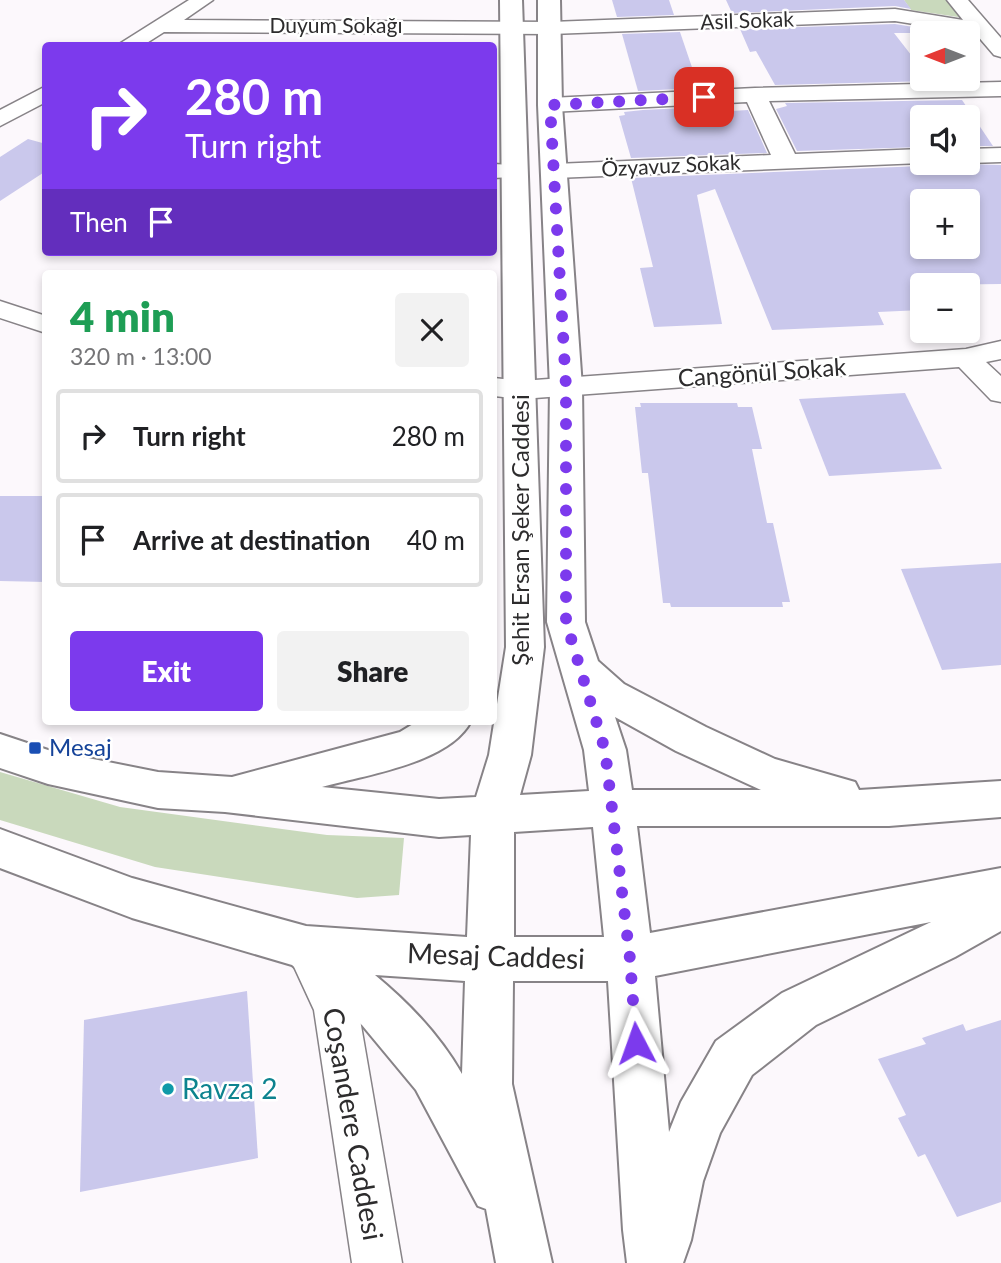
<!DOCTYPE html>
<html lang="en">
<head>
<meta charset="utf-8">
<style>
  body { margin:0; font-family:Lato,sans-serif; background:#f2f2f2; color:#202124; height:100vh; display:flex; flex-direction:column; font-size:26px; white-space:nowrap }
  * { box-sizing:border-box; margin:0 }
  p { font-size:23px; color:#757577 }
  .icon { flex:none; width:38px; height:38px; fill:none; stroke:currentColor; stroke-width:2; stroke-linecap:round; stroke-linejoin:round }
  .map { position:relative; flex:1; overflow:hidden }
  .side { position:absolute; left:42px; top:270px; width:455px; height:455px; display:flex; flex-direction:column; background:#fff; border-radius:7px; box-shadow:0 4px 10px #0003 }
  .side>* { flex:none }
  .guide { position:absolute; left:42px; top:42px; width:455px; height:214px; border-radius:7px; box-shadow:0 4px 10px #0003; background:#7c3aed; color:#fff; overflow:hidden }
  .needle { width:46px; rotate:270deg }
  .controls { position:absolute; left:910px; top:21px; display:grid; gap:14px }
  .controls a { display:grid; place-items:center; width:70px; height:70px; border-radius:7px; background:#fff; box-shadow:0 4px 10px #0003; font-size:35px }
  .pin { position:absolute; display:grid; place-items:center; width:60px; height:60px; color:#fff; margin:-30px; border-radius:14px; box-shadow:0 4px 10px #0006 }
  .me { position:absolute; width:77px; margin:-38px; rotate:356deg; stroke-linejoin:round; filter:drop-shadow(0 0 5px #0008) }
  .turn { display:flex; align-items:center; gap:24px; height:147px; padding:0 28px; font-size:32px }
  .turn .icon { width:91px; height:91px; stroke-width:2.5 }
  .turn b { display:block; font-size:49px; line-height:60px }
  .then { display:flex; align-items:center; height:66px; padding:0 28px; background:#0003; gap:14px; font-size:26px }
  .round { display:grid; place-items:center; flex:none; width:74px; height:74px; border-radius:7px; background:#f2f2f2 }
  .summary { display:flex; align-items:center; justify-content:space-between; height:119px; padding:0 28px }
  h1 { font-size:42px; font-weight:800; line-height:52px; color:#1e9e55 }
  .cta { display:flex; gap:14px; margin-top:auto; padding:14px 28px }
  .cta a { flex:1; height:80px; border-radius:7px; background:#7c3aed; color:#fff; font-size:28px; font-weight:800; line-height:80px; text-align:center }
  .cta a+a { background:#f2f2f2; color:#202124 }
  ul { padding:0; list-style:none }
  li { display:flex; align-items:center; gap:21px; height:94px; margin:0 14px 10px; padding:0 14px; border:4px solid #e0e0e0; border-radius:7px }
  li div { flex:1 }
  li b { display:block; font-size:26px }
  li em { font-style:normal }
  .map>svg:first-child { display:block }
</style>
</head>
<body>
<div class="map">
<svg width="1001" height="1263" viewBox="0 0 1001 1263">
  <rect width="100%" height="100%" fill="#fcf8fc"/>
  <g fill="#c9d9bc">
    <path d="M904,0h49l19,22 -14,-5 -47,-7z"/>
    <path d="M0,772l120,35 207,28 77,3 -5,57 -42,3 -202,-31 -155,-47z"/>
  </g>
  <g fill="#cac8ec" fill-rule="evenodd">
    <path d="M612,0h57l5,15 -57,2z"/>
    <path d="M726,0h178l7,9 -16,-3 -163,7z"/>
    <path d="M895,24l31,5 4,4h-36l28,36v10l10,2 -157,4 -19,-34 -6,1 -10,-23z"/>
    <path d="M680,32l19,56 -61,3 -16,-57z"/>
    <path d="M962,100l31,46h-25v-29h-46v30l-125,4 -21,-42 11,-3 -2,-3z"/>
    <path d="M706,107l8,5 34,-2 19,43 -136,5 -12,-42 6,-1 -1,-3 19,-2z"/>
    <path d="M28,139l18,5v27l-46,30v-44z"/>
    <path d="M925,163l76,2v119l-79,1v25l-44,2 6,13 -112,5 -57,-141 -18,6 25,129 -68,3 -14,-59 13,-1 -22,-89 291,-12zM922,201h46v46h-46z"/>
    <path d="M905,393l37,76 -113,7 -30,-77z"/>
    <path d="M640,403h97l1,4h14l10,42h-10l15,74h6l17,79h-8l1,5h-112l-1,-4h-7l-15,-130h-6l-7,-66h6z"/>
    <path d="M0,496h46v86l-46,-1z"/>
    <path d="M1001,563v102l-59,5 -41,-101z"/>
    <path d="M247,991l11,167 -178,34 4,-172z"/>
    <path d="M1001,1020v182l-44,15 -32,-63 -7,3 -20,-39 8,-3 -28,-56 48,-15 -4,-6 41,-14 3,7z"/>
  </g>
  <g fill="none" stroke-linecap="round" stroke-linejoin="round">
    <defs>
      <g id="street">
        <path d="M189,0h24l-29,20 367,2 344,-13 68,11 -16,-20h21l33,38v19l-7,-2 -18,-21 -81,-13 -344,13 -387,-2 -22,14h-26z"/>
        <path d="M1001,82v14l-232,5 26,53 127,-5v14l-367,15 -8,-2 -4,-5 4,-5 8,-2 216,-9 -24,-53 -197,10 -8,-2 -3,-5 3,-5 8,-2 205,-10z"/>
        <path d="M46,86v16l-46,24v-16z"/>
        <path d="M1001,148v14l-33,1h-1l1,-14z"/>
        <path d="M494,164l29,2 4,5 -4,5 -29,2z"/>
        <path d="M0,301l46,15v17l-46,-15z"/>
        <path d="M1001,341v18l-15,3 15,14v26l-10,-2 -32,-33 -438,32 -27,-3v-18l27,3 445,-32z"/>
        <path d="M311,938l15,6 32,64 44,255h-50l-38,-253 -24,-52 6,-14z"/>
      </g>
      <path id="secondary" d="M500,0h22l22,647 -13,108 -11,40 69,-4 -5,-41 -37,-128 3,-235 -12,-282v-105h22l2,105 20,282 3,235 13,39 26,23 82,43 69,32 80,23 4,8 142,-9v36l-112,9h-252l13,107 351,-65v63l-46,26 -139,68 -64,50 -32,58 -17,48 -12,59 -8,23h-56l-4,-33 -15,-249h-95l-1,103 40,179h-56l-10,-54 -8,-3 -62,-116 -54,-65 -70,-60 -160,-47 -132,-50v-39l132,49 174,48 161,11 4,-102 -32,2 -214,-25 -67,-4 -110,-24 -48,-16v-34l48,16 110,22 74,5 168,-45 18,-11h53c-21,42 -106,54 -149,66l117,12 37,-2 13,-42 17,-108zM615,717l61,34 85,39h-129l-6,-40zM593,827l11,110h-90v-105zM931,922l-149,71 -66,48 -35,61 -12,30 -14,-156zM375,975l90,6 -3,93c-21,-37 -54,-72 -87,-99z"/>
    </defs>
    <use href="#street" stroke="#878387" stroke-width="3"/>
    <use href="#secondary" stroke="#878387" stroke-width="4"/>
    <use href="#street" fill="#fff" fill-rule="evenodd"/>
    <use href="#secondary" fill="#fff" fill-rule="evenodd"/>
  </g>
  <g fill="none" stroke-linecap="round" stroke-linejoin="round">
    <path stroke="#7c3aed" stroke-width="12" stroke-dasharray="0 21.6" d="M636,1043l-6,-84 -25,-209 -39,-128v-235l-16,-282 154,-8"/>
  </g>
  <rect fill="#1a4fb4" stroke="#fff" stroke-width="2.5" x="28" y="741" width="14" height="14" rx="3.5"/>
  <circle fill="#0f9aa8" stroke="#fff" stroke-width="2.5" cx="168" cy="1089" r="7"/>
  <g text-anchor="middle" stroke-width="5" stroke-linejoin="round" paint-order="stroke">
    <g font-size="21" fill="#2d2c2d" stroke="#fff">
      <text transform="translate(747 21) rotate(-2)" y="7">Asil Sokak</text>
      <text x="336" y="33">Duyum Sokağı</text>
      <text transform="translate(671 166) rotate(-3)" y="7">Özyavuz Sokak</text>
    </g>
    <g font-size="24" fill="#2d2c2d" stroke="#fff">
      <text transform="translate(762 373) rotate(-4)" y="8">Cangönül Sokak</text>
      <text transform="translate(521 530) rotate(-90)" y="8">Şehit Ersan Şeker Caddesi</text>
    </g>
    <g font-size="24" fill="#164399" stroke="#fff" text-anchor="start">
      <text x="49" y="756">Mesaj</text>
    </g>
    <g font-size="28" fill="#2d2c2d" stroke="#fff">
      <text transform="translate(496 956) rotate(2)" y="10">Mesaj Caddesi</text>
      <text transform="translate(353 1124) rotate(80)" y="10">Coşandere Caddesi</text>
    </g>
    <g font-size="28" fill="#0d838f" stroke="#fff" text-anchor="start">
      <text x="182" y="1099">Ravza 2</text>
    </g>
  </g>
</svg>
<div class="controls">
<a><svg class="needle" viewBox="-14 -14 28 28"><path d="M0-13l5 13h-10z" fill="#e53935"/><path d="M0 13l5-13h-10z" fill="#757577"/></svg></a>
<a><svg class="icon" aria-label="sound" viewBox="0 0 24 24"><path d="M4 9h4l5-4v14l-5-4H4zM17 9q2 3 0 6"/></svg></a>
<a>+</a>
<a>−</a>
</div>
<div class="pin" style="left:704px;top:97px;background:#d93025"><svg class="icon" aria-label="arrive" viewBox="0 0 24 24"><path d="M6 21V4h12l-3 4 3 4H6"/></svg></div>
<svg class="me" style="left:636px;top:1043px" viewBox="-20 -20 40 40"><path d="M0-17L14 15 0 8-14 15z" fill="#7c3aed" stroke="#fff" stroke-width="4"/></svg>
<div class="guide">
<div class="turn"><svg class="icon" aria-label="right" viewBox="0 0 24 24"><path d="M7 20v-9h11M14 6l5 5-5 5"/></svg><div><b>280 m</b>Turn right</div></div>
<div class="then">Then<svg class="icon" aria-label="arrive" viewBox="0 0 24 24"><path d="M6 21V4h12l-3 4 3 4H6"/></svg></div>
</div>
<section class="side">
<div class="summary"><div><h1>4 min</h1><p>320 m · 13:00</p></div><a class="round"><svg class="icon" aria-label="close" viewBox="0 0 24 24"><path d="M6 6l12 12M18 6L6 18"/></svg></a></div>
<ul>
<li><svg class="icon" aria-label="right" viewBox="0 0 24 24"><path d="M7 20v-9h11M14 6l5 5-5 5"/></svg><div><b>Turn right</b></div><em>280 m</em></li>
<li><svg class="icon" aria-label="arrive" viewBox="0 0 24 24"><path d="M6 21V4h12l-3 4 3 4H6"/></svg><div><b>Arrive at destination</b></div><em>40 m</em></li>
</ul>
<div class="cta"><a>Exit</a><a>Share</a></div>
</section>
</div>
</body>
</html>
